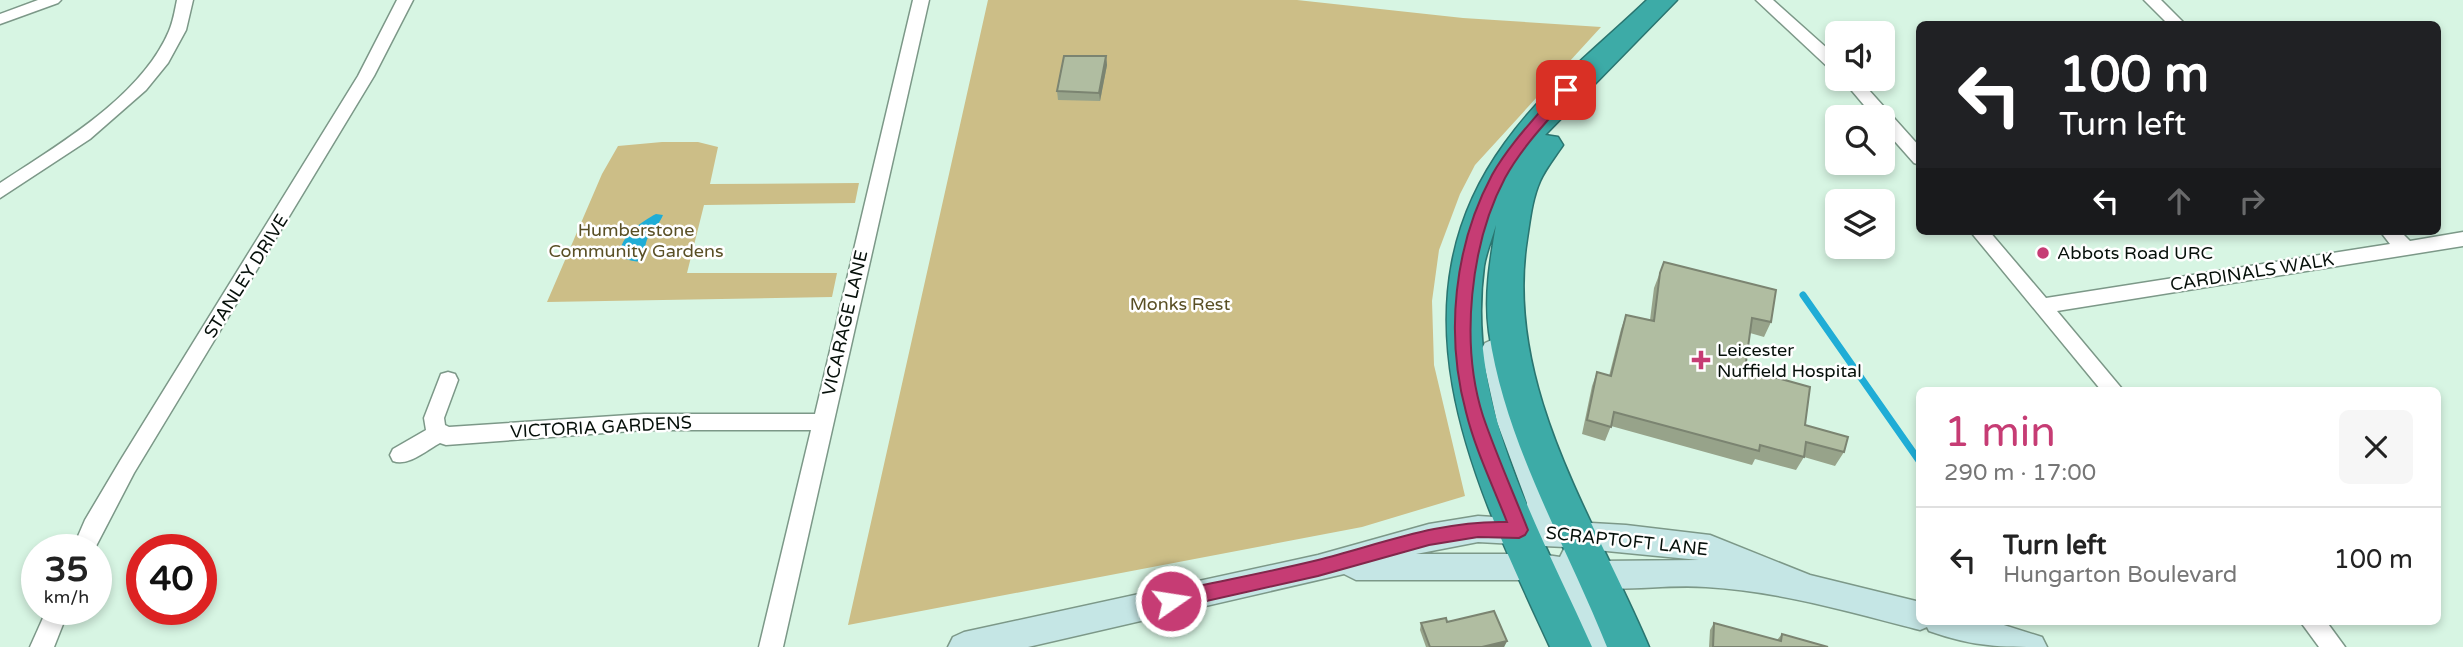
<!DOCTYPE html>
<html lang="en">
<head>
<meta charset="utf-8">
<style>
  body { margin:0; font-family:"Varela Round",sans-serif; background:#f6f6f6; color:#222; height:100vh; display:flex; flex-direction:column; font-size:26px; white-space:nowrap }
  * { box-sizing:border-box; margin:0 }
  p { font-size:23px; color:#767676 }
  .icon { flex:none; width:38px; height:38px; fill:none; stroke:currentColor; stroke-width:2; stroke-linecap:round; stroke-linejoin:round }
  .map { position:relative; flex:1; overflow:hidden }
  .sheet { position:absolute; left:1916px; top:387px; width:525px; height:238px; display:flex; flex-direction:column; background:#fff; border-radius:10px; box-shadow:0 4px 10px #0003 }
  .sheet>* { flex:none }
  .banner { position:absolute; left:1916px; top:21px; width:525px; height:214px; border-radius:10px; box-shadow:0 4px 10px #0003; background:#202124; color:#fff; overflow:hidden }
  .tools { position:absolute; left:1825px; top:21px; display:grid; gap:14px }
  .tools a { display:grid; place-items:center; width:70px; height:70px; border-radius:10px; background:#fff; box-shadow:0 4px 10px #0003; font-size:35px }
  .speed { position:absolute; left:21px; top:534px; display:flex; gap:14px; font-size:35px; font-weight:700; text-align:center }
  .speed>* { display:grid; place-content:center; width:91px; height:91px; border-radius:50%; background:#fff; box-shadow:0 4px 10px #0003; line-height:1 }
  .speed small { font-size:18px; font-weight:400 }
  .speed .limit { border:10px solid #d22; background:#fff; color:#111 }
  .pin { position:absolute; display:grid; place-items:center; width:60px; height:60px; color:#fff; margin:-30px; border-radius:14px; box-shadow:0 4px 10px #0006 }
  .me { position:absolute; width:77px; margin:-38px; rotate:77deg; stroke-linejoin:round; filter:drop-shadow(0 0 5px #0008) }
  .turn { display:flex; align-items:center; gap:24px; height:147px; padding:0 28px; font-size:32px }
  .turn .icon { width:91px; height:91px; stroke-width:2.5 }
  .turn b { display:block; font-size:49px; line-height:60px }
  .lanes { display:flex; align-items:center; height:66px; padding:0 28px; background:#0003; justify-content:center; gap:35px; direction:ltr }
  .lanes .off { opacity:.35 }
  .round { display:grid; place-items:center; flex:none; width:74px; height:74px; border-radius:10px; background:#f6f6f6 }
  .summary { display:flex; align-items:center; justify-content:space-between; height:119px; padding:0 28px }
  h1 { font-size:42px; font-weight:600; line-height:52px; color:#c63c74 }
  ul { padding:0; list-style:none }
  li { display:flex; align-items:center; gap:21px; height:105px; padding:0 28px; border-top:2px solid #e0e0e0 }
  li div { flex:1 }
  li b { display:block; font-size:26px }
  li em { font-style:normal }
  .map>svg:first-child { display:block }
</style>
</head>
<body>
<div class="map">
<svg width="2463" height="647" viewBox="0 0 2463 647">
  <rect width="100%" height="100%" fill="#d7f5e3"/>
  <g fill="#ccbe87">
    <path d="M988,0h309l166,18 138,9 -126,138 -15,29 -21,56 -7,51 2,64 31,131 -103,31 -514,98z"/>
    <path d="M662,142h36l20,5 -8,37 149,-1 -4,20 -151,2 -17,68h150l-5,24 -285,5 55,-128 16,-28z"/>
  </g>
  <path fill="#1fadd6" d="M656,214l7,1c-3,8 -8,12 -13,19 -11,15 3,38 -30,22 -2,-18 22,-35 36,-42z"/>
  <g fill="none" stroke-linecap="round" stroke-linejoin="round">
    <path stroke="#1fadd6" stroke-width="7" d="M1803,295l117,167"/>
    <defs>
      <g id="street">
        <path d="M38,0h23l-3,3 -58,21v-10z"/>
        <path d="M177,0h16l-7,30 -18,33 -22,27 -56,49 -90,59v-15c58,-38 141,-86 169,-152 4,-9 6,-21 8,-31z"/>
        <path d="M397,0h16l-39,76 -240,397 -40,77h-22l13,-30 35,-59 238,-385z"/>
        <path d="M913,0h16l-146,647h-24l52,-217h-167l-198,15 -6,-2c-13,7 -32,24 -47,18l-3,-6 3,-6 33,-19 -2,-12 17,-44 7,-2 7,2 3,6 -14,38 1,7 4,2 195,-13h171z"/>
        <path d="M1756,0h17l65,58v14l-6,-1z"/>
        <path d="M2144,0h17l24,24h-17z"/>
        <path d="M1842,79h17l61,68v18l-6,-2 -31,-35v-11h-9z"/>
        <path d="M1970,231h19l57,67 344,-54 -10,-13h20l10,10 53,-9v14l-406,65 66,79h-22z"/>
        <path d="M47,609h22l-15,38h-24z"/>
        <path d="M2300,621h26l19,26h-26z"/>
      </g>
      <path id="secondary" d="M1494,339l9,4 4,7 18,72 32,81v18l69,4 84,10 100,40 110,27v19h71l51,16 5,10c-47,0 -73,0 -118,-16l-2,-4 -7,3c-70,-18 -142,-39 -214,-43 -39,-3 -78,5 -118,0l25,60h-32l-25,-64 -22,-3h-178l-12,-6 -316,73h-80l5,-10 11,-5 354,-77 111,-31 49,-8 49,3v-16l-30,-81 -16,-72 4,-7zM1478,542l37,2 3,10h-102zM1544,546l21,1 -5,10 -20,-3zM1586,549l113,11 -99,1 -11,-1z"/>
      <path id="highway" d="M1647,0h30l-132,135 13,2 5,8c-8,12 -17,23 -23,36 -8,18 -10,39 -13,58 -23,147 67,278 122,408h-42c-41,-103 -102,-204 -118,-315 -5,-36 1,-71 7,-107 -4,14 -10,28 -12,41 -19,139 54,259 108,381h-42c-74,-161 -165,-340 -45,-504 39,-55 94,-97 142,-143z"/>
    </defs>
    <use href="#street" stroke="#7c9888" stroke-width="3"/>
    <use href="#secondary" stroke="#7c9888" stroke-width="3"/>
    <use href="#highway" stroke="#2a7570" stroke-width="3"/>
    <use href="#street" fill="#fff" fill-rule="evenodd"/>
    <use href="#secondary" fill="#c5e6e5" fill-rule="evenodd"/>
    <use href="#highway" fill="#3daba7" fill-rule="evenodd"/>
  </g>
  <g fill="#97a38a">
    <path d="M1106,56l1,9 -7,36 -42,-1 -1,-9z"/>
    <path d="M1664,262l107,60 -7,15 -14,-4 -5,36 60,56 39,27 -9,14 -31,-9 -8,13 -41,-11 -3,6 -141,-39 -6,15 -23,-7 10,-48 5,-14 12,4 12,-47 5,-14 24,5 4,-32z"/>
    <path d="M1447,622l60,19 -3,6h-78l-6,-17 1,-7z"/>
    <path d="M1714,623l63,17 5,-6 46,13h-119l1,-17z"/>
  </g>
  <g fill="#7b8471">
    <path d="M1106,56l1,9 -7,36 -1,-8z"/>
    <path d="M1507,641l-3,6h-22z"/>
  </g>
  <g fill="#b0bda1" stroke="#7b8471" stroke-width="2">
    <path d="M1064,56h42l-7,37 -42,-2z"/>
    <path d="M1664,262l112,28 -5,32 -19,-4 -7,51 65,18 -5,38 43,12 -4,15 -38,-10 -2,15 -44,-12 -1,6 -145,-39 -3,15 -24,-7 10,-48 14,4 15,-61 28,6 6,-48z"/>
    <path d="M1494,611l13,30 -25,6h-52l-9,-24 25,-5 1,4z"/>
    <path d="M1714,623l67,18 1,-7 46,13h-115z"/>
  </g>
  <path fill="#c63c74" stroke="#81274b" stroke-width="2" d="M1566,86l7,4 -2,4c-23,26 -49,53 -66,84 -35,66 -45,166 -22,238 13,38 30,76 45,114l-3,5 -6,3 -41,-1 -49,8 -111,31 -147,33 -6,-2 -3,-6 3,-6 6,-3c49,-11 98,-20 147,-32 63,-16 123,-40 189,-38 -14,-36 -32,-73 -41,-110 -21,-78 -12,-166 26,-237 18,-32 46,-60 69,-88z"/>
  <g fill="#c63c74" stroke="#fff" stroke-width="2.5">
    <circle cx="2043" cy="253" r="7"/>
    <path d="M1697.5 349.5h7v7h7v7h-7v7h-7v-7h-7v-7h7z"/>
  </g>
  <g text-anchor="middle" stroke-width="5" stroke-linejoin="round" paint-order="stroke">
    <g font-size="18" fill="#594f25" stroke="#fff">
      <text x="636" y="236">Humberstone<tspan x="636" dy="21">Community Gardens</tspan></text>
      <text x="1180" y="310">Monks Rest</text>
    </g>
    <g font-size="18" fill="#06100a" stroke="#fff" text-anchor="start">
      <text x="2057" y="259">Abbots Road URC</text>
      <text x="1717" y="356">Leicester<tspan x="1717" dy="21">Nuffield Hospital</tspan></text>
    </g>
    <g font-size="18" fill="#06100a" stroke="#fff">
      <text transform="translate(2252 272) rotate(-9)" y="6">CARDINALS WALK</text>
      <text transform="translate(246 276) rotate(-58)" y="6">STANLEY DRIVE</text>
      <text transform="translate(845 323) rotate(-77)" y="6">VICARAGE LANE</text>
      <text transform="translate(601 427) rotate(-3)" y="6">VICTORIA GARDENS</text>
      <text transform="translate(1627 541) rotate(6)" y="6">SCRAPTOFT LANE</text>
    </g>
  </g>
</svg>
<div class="tools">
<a><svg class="icon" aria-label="sound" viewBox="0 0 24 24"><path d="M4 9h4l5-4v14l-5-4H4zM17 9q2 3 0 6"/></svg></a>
<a><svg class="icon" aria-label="search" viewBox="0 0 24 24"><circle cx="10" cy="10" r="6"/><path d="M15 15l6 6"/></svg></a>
<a><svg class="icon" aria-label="layers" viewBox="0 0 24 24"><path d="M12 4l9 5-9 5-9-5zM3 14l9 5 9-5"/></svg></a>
</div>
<div class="speed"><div>35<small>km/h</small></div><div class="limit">40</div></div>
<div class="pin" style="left:1566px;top:90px;background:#d93025"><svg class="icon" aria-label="arrive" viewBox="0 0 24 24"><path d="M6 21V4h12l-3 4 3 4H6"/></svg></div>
<svg class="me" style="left:1171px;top:601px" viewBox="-20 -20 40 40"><circle r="17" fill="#c63c74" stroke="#fff" stroke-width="3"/><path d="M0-11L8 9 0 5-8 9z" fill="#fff"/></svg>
<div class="banner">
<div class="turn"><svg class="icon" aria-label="left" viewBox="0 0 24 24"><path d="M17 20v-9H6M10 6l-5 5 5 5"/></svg><div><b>100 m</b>Turn left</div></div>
<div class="lanes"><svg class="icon" aria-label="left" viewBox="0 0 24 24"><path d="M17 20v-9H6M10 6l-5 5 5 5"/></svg><svg class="icon off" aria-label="ahead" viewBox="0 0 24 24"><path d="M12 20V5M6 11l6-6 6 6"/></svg><svg class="icon off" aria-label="right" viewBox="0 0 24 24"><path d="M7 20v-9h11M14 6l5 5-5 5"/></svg></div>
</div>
<section class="sheet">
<div class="summary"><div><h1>1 min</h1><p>290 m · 17:00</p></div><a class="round"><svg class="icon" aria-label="close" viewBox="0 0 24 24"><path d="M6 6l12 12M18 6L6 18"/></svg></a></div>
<ul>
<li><svg class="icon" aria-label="left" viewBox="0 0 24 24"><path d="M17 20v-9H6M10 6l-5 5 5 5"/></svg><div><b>Turn left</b><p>Hungarton Boulevard</p></div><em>100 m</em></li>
</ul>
</section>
</div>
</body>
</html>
